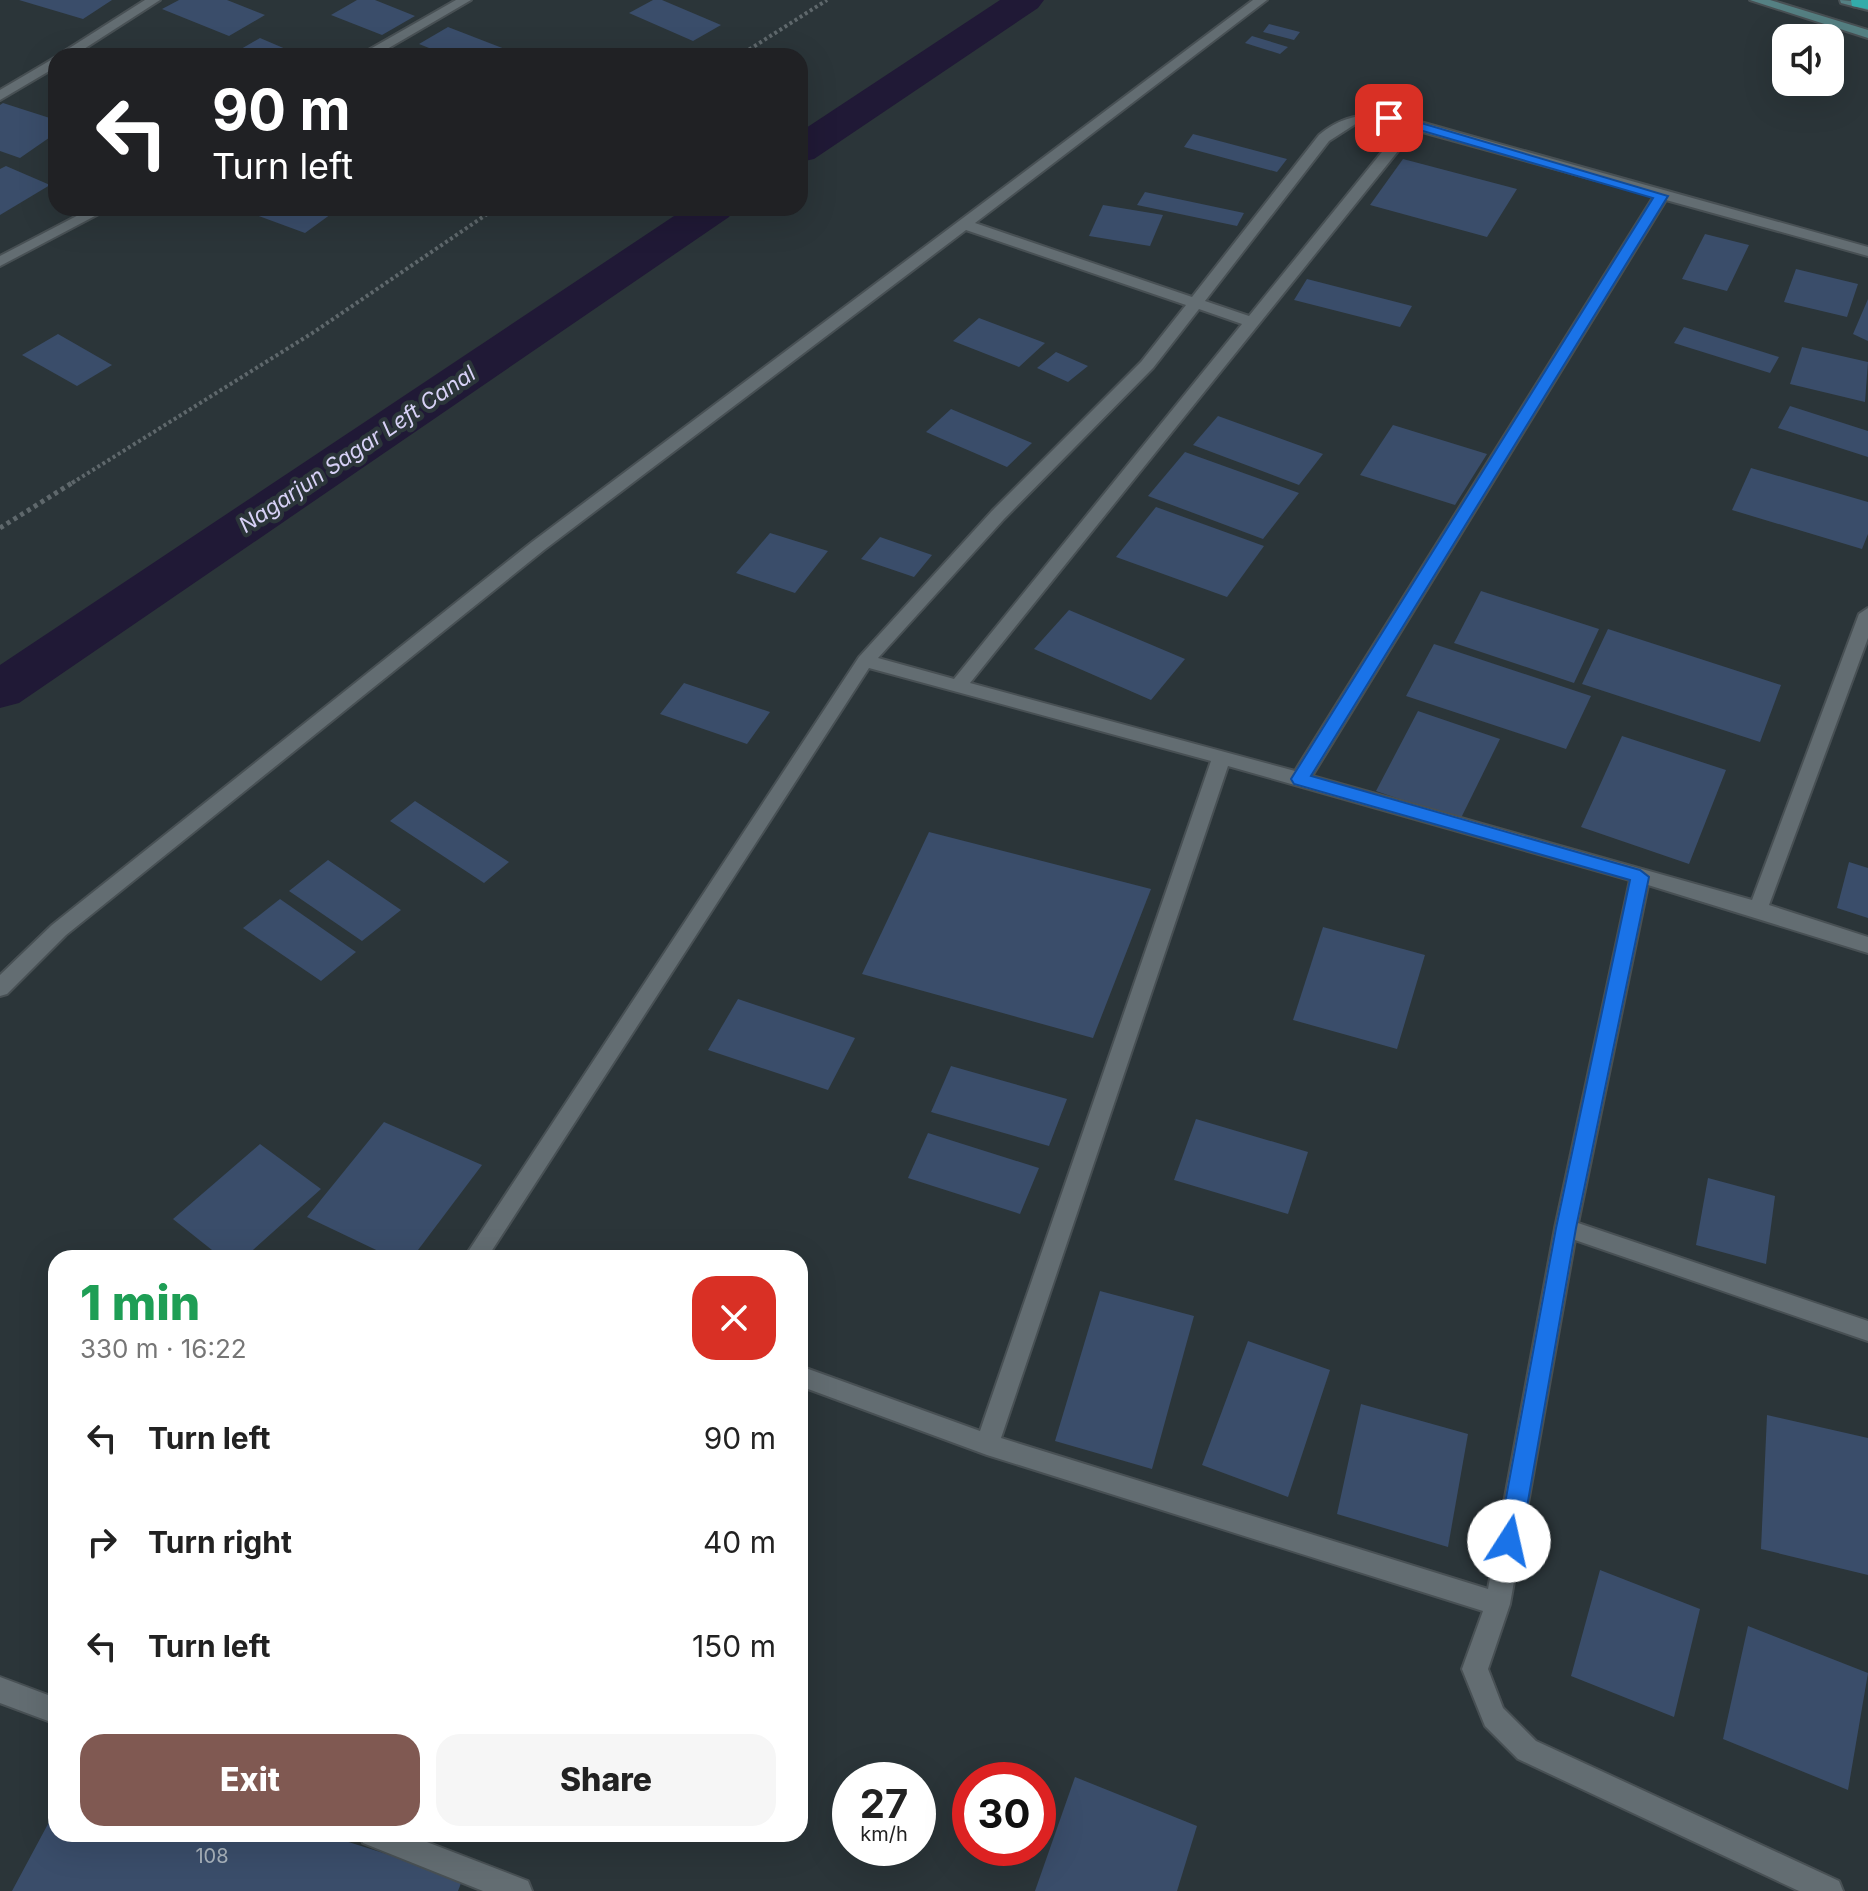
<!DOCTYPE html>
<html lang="en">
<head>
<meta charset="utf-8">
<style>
  body { margin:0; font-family:Inter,sans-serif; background:#f6f6f6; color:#222; height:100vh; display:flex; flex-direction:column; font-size:30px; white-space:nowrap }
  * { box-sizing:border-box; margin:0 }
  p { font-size:26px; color:#767676 }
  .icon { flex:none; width:44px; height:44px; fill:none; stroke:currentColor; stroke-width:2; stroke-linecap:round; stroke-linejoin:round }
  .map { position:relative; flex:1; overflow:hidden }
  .side { position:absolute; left:48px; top:1250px; width:760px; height:592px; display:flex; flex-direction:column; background:#fff; border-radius:24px; box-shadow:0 8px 32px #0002 }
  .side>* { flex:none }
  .top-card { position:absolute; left:48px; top:48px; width:760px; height:168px; border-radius:24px; box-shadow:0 8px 32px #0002; background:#202124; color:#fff; overflow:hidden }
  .controls { position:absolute; left:1772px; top:24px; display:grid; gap:16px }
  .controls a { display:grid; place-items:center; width:72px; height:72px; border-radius:16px; background:#fff; box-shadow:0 8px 32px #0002; font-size:40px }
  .speed { position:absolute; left:832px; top:1762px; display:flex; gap:16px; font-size:40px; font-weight:700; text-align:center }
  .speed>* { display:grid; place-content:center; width:104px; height:104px; border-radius:50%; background:#fff; box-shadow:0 8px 32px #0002; line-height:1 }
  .speed small { font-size:20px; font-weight:400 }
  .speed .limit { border:12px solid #d22; background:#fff; color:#111 }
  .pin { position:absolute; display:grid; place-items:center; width:68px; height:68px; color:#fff; margin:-34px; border-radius:16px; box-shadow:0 4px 12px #0006 }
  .me { position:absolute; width:88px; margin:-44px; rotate:10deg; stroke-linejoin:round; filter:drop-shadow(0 0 6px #0008) }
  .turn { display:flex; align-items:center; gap:28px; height:168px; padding:0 32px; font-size:36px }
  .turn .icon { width:104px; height:104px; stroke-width:2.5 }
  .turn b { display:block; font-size:56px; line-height:68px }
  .round { display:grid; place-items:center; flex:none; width:84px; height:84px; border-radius:24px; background:#f6f6f6 }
  .summary { display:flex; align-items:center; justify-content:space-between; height:136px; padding:0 32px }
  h1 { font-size:48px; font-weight:800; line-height:60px; color:#1e9e55 }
  .primary-button { display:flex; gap:16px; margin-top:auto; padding:16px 32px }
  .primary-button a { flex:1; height:92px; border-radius:24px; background:#805952; color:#fff; font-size:32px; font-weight:800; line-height:92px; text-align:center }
  .primary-button a+a { background:#f6f6f6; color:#222 }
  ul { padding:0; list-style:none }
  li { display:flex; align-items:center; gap:24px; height:104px; padding:0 32px }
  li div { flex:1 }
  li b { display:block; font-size:30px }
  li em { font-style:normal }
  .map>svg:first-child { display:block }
</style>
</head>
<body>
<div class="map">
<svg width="1868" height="1891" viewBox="0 0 1868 1891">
  <rect width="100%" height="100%" fill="#2b3539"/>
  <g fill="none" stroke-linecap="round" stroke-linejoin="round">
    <g fill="#201936" fill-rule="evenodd">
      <path d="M1000,0h44l-6,8 -224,151 -14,3v-30z"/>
      <path d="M686,208h49l-6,9 -710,486 -19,5v-43z"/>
    </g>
  </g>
  <g fill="#3a4d6a">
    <path d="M19,0h93l-29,19z"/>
    <path d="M179,0h48l38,15 -36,21 -67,-27z"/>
    <path d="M357,0h18l40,16 -33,19 -51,-20z"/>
    <path d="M653,0h9l59,25 -28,16 -64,-28z"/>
    <path d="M1269,24l31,8 -6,8 -31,-8z"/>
    <path d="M448,27l70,27 -69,2 -30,-12z"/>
    <path d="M1252,36l36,11 -8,7 -35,-11z"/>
    <path d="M260,38l42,18h-73z"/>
    <path d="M3,103l53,17v13l-36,25 -20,-7v-46z"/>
    <path d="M1193,134l94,25 -10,13 -93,-25z"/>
    <path d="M1403,159l114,30 -30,48 -117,-32z"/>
    <path d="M6,166l44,19 -50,30v-46z"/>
    <path d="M1145,192l99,21 -7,13 -100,-21z"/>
    <path d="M1103,205l60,10 -13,31 -61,-10z"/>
    <path d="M237,208h98l3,1 -33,24z"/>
    <path d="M1705,234l44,11 -22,46 -45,-12z"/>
    <path d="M1796,269l62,15 -11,33 -63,-15z"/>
    <path d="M1307,279l105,27 -12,21 -106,-27z"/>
    <path d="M1868,299v42l-15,-7z"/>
    <path d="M979,318l66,25 -26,24 -66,-26z"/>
    <path d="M1684,327l95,30 -9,16 -96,-30z"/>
    <path d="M58,334l54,31 -35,21 -55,-31z"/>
    <path d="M1802,347l66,15 -3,40 -75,-18z"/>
    <path d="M1056,352l32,14 -20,16 -31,-14z"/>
    <path d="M1790,406l78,25v26l-90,-29z"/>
    <path d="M951,409l81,34 -25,24 -81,-35z"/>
    <path d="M1218,416l105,38 -24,31 -106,-40z"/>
    <path d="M1393,425l94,29 -32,51 -95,-30z"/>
    <path d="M1185,452l114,41 -36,46 -115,-43z"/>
    <path d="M1751,468l117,34v32l-6,15 -130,-39z"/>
    <path d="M1156,507l108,39 -37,51 -111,-40z"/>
    <path d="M770,533l58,18 -33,42 -59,-20z"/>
    <path d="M880,537l52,18 -18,22 -53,-18z"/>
    <path d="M1481,591l118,38 -25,54 -120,-40z"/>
    <path d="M1069,610l116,49 -34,41 -117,-51z"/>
    <path d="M1608,629l173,56 -21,57 -178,-58z"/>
    <path d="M1434,644l157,52 -25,53 -160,-53z"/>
    <path d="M684,683l86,29 -23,32 -87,-30z"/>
    <path d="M1418,711l82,28 -40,81 -84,-29z"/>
    <path d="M1622,736l104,34 -37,94 -108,-37z"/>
    <path d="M415,801l94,61 -25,21 -94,-62z"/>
    <path d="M929,832l222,57 -58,149 -231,-64z"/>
    <path d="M328,860l73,50 -39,31 -73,-50z"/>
    <path d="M1849,862l19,6v50l-31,-10z"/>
    <path d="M280,899l76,53 -35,29 -78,-53z"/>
    <path d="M1323,927l102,28 -28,94 -104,-29z"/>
    <path d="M738,999l117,39 -27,52 -120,-40z"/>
    <path d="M951,1066l116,33 -18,47 -118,-34z"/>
    <path d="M1196,1119l112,33 -20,62 -114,-34z"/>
    <path d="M384,1122l98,43 -70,93h-19l-86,-41z"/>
    <path d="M928,1133l111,35 -19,46 -112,-36z"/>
    <path d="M260,1144l61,45 -77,69h-22l-49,-39z"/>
    <path d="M1708,1178l67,18 -9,68 -70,-19z"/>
    <path d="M1100,1291l94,25 -42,153 -97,-28z"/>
    <path d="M1248,1341l82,29 -42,127 -86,-32z"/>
    <path d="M1361,1404l107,30 -20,113 -111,-33z"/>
    <path d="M1767,1415l101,23v137l-107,-26z"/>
    <path d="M1600,1570l100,39 -26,108 -103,-41z"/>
    <path d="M1748,1626l120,47 -20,117 -125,-51z"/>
    <path d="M1075,1777l122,49 -20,65h-142z"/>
    <path d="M56,1809v25h267l140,44 -5,13h-446z"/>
  </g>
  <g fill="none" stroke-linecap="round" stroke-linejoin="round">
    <defs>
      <g id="street">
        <path d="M145,0h15l-87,56h-16z"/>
        <path d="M456,0h15l-96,56h-17z"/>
        <path d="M1253,0h14l-292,223 217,74 127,-162c31,-26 61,-22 98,-14l451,126v9l-202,-56 -354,576 440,124 107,-286 9,-6v30l-99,267 99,32v16l-220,-68 -70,338 290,98v20l-293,-101 -65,364 -22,65 15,39 33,33 303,140 4,10h-44l-281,-132 -33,-33 -23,-57 21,-58 -496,-156 -187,-69v-20l180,65 231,-670 -342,-93 -382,590h-23l395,-601 133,-146 149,-149 45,-57 -220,-75 -422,320 -478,385 -59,59 -7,2v-21l52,-50 480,-383zM1388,122l15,4 -154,190 -44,-15 124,-160 28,-18zM1415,130l239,66 -359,575 -325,-88zM1199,309l43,15 -288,355 -76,-21 126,-139 149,-151zM1228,766l402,114 -75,348 -67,361 -487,-151z"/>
        <path d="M56,57v10l-56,33v-10z"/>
        <path d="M92,208h18l-110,58v-10z"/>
        <path d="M0,1677l56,21v26l-56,-21z"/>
        <path d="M359,1834h47l122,47 4,10h-49l-120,-48z"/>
      </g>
      <g id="secondary">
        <path d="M1750,0h20l98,30v8z"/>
        <path d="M1840,0l28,2v8l-27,-7z"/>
      </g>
      <path id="highway" d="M1851,0h17v9l-16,-3z"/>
    </defs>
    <use href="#street" stroke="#485054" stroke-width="4"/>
    <use href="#secondary" stroke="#485054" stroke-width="4"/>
    <use href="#highway" stroke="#485054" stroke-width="4"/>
    <g stroke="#5f686c" stroke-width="4" stroke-dasharray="3 3" stroke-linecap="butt">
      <path d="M739,56l88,-56"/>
      <path d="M72,483l242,-151 182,-124"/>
    </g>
    <path stroke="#5f686c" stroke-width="5" stroke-dasharray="4 4" stroke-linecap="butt" d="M0,528l75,-47"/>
    <use href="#street" fill="#636d72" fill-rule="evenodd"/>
    <use href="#secondary" fill="#558083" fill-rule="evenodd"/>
    <use href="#highway" fill="#33acaa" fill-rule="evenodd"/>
  </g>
  <path fill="#1a73e8" stroke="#114b97" stroke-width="2" d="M1385,115h9l274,81 -357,580 329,94 9,7 -73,351 -55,313 -4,8 -8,3 -7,-3 -4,-8 58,-313 74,-348 -336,-96 -3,-5 362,-581 -268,-78z"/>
  <g text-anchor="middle" stroke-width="8" stroke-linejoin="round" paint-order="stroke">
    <g font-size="20" fill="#aab4bd">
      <text x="212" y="1863">108</text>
    </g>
    <g font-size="22" font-style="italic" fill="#d7d1f6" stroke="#2b3539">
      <text transform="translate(357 449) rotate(-34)" y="8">Nagarjun Sagar Left Canal</text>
    </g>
  </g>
</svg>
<div class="controls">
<a><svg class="icon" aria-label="sound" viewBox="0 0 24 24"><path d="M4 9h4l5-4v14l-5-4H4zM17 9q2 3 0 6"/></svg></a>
</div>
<div class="speed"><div>27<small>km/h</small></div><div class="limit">30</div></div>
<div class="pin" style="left:1389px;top:118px;background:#d93025"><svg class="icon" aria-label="arrive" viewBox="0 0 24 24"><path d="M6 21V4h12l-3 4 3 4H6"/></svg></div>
<svg class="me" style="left:1509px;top:1541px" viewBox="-20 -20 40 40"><circle r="19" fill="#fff"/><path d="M0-13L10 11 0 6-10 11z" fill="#1a73e8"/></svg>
<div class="top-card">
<div class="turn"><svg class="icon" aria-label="left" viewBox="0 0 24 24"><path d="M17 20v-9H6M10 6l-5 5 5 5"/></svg><div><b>90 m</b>Turn left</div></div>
</div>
<section class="side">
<div class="summary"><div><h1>1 min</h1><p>330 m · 16:22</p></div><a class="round" style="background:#d93025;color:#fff"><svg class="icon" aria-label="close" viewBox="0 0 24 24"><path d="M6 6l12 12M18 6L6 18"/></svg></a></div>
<ul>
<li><svg class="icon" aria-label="left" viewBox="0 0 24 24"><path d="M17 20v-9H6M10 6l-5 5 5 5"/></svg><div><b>Turn left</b></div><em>90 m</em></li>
<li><svg class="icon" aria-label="right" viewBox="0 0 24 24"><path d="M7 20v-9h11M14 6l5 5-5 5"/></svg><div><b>Turn right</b></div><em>40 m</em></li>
<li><svg class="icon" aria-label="left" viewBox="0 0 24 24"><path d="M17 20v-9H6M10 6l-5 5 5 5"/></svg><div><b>Turn left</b></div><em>150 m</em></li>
</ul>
<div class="primary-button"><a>Exit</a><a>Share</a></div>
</section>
</div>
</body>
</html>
